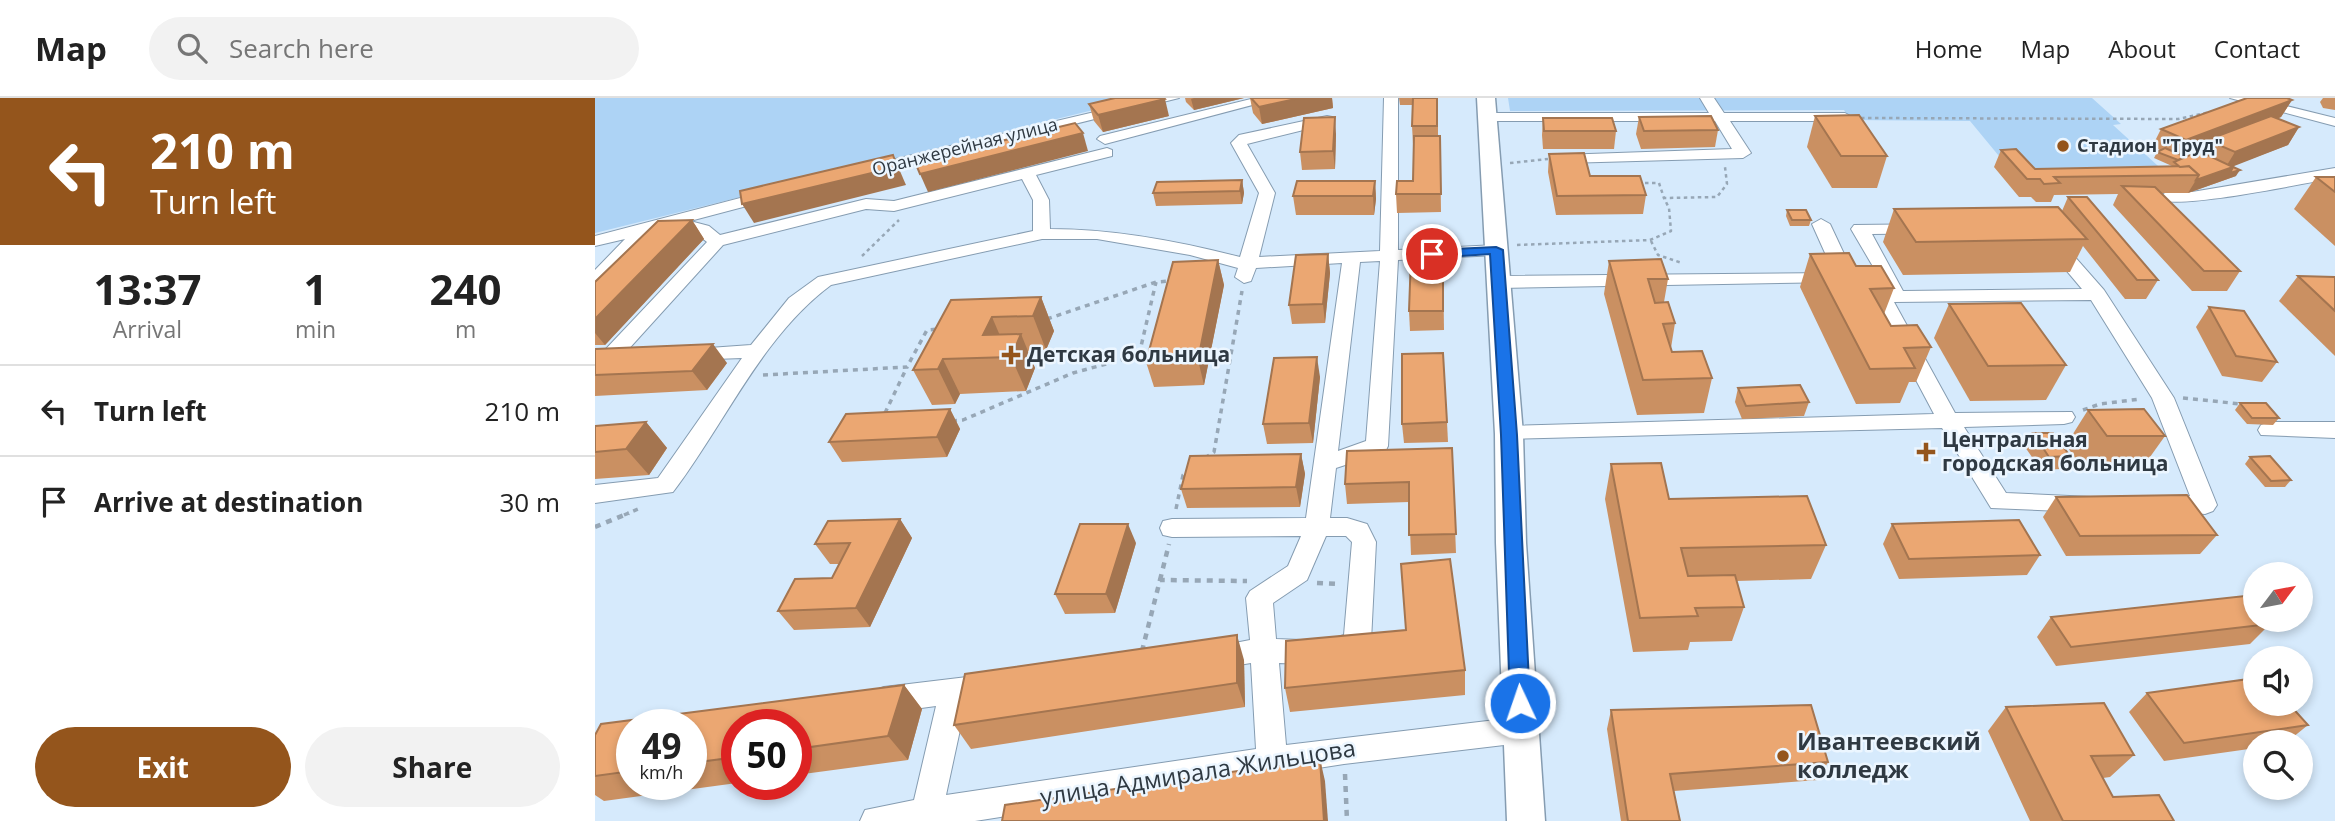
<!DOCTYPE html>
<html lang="en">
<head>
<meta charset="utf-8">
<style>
  body { margin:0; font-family:"Open Sans",sans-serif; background:#f2f2f2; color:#222; height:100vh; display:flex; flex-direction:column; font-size:26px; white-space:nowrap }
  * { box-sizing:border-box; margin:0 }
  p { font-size:23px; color:#767676 }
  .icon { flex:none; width:38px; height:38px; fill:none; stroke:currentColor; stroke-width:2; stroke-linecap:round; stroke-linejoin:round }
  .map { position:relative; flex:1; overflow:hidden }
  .sheet { display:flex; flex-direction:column; background:#fff; width:595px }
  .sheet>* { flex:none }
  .guide { background:#94551c; color:#fff; overflow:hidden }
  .needle { width:46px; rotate:58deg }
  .controls { position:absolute; left:1648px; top:464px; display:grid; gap:14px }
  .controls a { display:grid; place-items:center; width:70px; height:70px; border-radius:50%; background:#fff; box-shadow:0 4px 10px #0003; font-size:35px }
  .speed { position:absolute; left:21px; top:611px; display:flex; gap:14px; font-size:35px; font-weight:700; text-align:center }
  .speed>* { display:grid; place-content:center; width:91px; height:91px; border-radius:50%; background:#fff; box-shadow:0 4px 10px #0003; line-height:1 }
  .speed small { font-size:18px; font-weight:400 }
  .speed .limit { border:10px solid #d22; background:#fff; color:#111 }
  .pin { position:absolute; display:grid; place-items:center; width:60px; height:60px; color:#fff; margin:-30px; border:4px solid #fff; border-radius:50%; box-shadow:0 2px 7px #0007 }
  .me { position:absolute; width:77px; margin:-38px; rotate:357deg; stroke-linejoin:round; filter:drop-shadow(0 0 5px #0008) }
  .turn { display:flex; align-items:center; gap:24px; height:147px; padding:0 35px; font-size:32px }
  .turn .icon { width:91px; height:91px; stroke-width:2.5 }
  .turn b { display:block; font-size:49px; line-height:60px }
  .eta { display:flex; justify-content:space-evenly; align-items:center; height:119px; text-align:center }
  .eta b { font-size:42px; font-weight:700; line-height:49px }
  .action { display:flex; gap:14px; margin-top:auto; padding:14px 35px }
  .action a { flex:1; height:80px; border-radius:42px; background:#94551c; color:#fff; font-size:28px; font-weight:700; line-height:80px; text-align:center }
  .action a+a { background:#f2f2f2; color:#222 }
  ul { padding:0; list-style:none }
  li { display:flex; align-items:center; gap:21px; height:91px; padding:0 35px; border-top:2px solid #e0e0e0 }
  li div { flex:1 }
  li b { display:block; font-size:26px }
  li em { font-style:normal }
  header { display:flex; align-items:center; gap:42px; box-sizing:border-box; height:98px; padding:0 35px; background:#fff; border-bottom:2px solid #e0e0e0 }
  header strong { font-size:33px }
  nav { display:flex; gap:38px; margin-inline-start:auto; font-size:24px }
  .search { width:490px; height:63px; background:#f2f2f2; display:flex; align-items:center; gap:18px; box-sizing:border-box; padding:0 24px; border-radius:38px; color:#767676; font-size:26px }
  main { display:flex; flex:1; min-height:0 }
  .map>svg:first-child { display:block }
</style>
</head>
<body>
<header>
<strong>Map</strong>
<div class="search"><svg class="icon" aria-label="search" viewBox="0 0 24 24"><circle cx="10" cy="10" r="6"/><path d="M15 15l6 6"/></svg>Search here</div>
<nav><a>Home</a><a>Map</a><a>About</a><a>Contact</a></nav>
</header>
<main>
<section class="sheet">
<div class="guide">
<div class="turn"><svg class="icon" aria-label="left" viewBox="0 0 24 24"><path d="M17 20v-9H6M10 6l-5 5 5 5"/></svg><div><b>210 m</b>Turn left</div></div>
</div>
<div class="eta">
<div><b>13:37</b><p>Arrival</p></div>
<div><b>1</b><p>min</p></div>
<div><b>240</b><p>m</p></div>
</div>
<ul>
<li><svg class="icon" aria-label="left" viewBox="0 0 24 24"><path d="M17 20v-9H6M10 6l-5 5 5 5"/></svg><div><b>Turn left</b></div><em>210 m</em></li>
<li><svg class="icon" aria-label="arrive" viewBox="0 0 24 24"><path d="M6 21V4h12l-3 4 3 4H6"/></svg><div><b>Arrive at destination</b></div><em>30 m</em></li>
</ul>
<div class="action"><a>Exit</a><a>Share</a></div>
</section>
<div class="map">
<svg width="1740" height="723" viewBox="0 0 1740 723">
  <rect width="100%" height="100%" fill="#d6eafc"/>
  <g fill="#add3f5">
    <path d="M0,0h547l-547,135z"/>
    <path d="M913,0h584l29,26 -8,1 66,60 -171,-18 -38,-46 -120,-1 -6,-10 -334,1z"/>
  </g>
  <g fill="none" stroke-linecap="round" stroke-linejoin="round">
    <defs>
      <g id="minor">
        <path d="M559,0h25l-313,78 -8,-5 8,-5z"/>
        <path d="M660,0h24l-174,46 -8,-5 3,-3z"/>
        <path d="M789,0h14v152l98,-5 9,5 -9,5 -98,5 -10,186 -3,6 -49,16 -6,50h17l20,6 9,18 -5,99 -4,8 -9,6 -32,10 -47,-2 7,82 235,-28 10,4 5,9 -5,9 -10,4 -177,21 -369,57h-115l5,-11 49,-10 22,-94 -52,7 -10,-4 -4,-9 4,-9 10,-4 108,-13 10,3 4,9 -4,9 -36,7 -20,93 310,-46 -5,-86 -37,6 -10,-4 -4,-8 4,-8 46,-9 -4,-42 4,-7 38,-25 13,-30 -129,1 -9,-2 -3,-7 3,-7 9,-2 134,-1 36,-255 -86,5 -5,13 -7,2 -9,-6 3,-9 -48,-13 -93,-16h-55l-211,46c-70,52 -106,139 -158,207l-78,11v-18l63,-7 84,-120 -54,2 -10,-6 3,-4 70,-5 38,-47 29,-21 215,-46v-31l-11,-21 -128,32 -28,-2 -143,36 -107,118 -21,2v-12l8,-1 104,-110c-49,-39 -75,10 -105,43l-7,2v-17l30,-31 -30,7v-10l176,-46 6,2v6l-87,23 19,5 11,9 146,-36 28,2 213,-53 5,2v6l-76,19 13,25 1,29c65,0 128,12 190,28l19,-64 -28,-50 8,-8 88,-19 5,1v6l-85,21 28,49 -16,64 121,-6zM785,163l-14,180 -28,10 22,-189zM731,438h20l6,6 -8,93 -18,6 -50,-2 -3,-36 34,-23z"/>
        <path d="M1105,0h14l10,15h121l7,4 -7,4h-115l21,32 -8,5 -178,5 -8,-5 3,-3 172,-6 -17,-28h-228l-7,-4 7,-4h222z"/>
        <path d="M1635,0h24l81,20v8z"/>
        <path d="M1740,70v10c-26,4 -165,34 -178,20l8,-5 27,-1z"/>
        <path d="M1226,121l9,5 24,51 27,14 4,-2 -34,-58 3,-4 191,-2 59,67 70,108 43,107 -4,6 -8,3 -50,-4 -4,-6 4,-6 35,-2 -38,-98 -61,-98 -197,2 61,111 117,-1 3,5 -3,5 -8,2 -100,3 42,66 85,4 4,6 -4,6 -8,3 -92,-4 -49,-80 -441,11 -3,-5 3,-5 8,-3 425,-12 -60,-113 -35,-19 -340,6 -9,-6 9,-6 335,-3 -22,-49zM1439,134l48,57 -179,2 -31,-57z"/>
        <path d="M1674,324h66v16l-74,-3 -3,-5 3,-5z"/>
      </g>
      <path id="major" d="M882,0h18l28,336 3,109 19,278h-38l-11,-278 -1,-109z"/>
    </defs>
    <use href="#minor" stroke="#859cb1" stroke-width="2"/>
    <use href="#major" stroke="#859cb1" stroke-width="3"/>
    <g stroke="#97a7b6" stroke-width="2.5" stroke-dasharray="3.5 3.5" stroke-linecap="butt">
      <path d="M1266,20l317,1 32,-7"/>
      <path d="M915,65l38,-4"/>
      <path d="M1043,85h21l5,15"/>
      <path d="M1056,143l7,14 24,8"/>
      <path d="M922,147l133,-5 21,-9 -2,-23 -5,-10 53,-1 10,-13 -2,-17"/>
      <path d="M267,158l37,-36"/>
    </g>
    <g stroke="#97a7b6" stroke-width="3.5" stroke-dasharray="5 5" stroke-linecap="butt">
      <path d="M452,221l109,-37 14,-1"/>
      <path d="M168,277l144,-8 20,-37 12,-1"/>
      <path d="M1588,300l58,6"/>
      <path d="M1488,312l17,-6 40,-5"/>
      <path d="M290,315l22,-46"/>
      <path d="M357,323l11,-1 110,-47 66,-18 17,-73"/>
      <path d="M610,360l9,-6 28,-161"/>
      <path d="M581,411l7,-34 5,-4"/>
      <path d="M29,417l14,-6"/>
    </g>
    <g stroke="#97a7b6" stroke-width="4.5" stroke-dasharray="6 6" stroke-linecap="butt">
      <path d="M0,429l34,-14"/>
      <path d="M565,482l9,-36"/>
      <path d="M722,485l21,1"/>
      <path d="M547,553l18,-71 87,1"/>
      <path d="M750,676l2,47"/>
    </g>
    <use href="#minor" fill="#fff" fill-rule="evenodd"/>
    <use href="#major" fill="#fff" fill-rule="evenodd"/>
  </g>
  <g fill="#ca9062" fill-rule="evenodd">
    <path d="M590,0h59l-50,12 -8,-8z"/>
    <path d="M655,0h82l1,10 -71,16 -9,-11z"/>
    <path d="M804,0h39v38h2l1,76 -44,1 -1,-19 17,-13 1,-37h-1l-1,-18 1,-21h-13z"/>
    <path d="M1728,0h12v12l-12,-2 -3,-6z"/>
    <path d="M1697,2l-11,17 -4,2 22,8 -11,18 -56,21 4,10 -48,17h-27l79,78 -13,20h-35l-79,-86 5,-11 -64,1 -3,7h-15l-5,-5h-12l-25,-30 7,-17 34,19 136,-2 1,-1 -18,-8 3,-6 3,-2 -8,-3 9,-18zM1608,49l-2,5 -15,5 -4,-2z"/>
    <path d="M494,6l80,12 -66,16 -9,-11z"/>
    <path d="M1220,18l72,40 -10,32h-45l-25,-41z"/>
    <path d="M1044,19l79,13 -3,17 -74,2 -5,-15z"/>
    <path d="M948,20l73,13 -2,18h-71l-1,-14z"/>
    <path d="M741,36l-1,35 -33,1 -2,-18z"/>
    <path d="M954,56l41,22 56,19 -3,19 -87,1 -8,-43z"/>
    <path d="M1721,79h19v69l-41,-37z"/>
    <path d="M647,82l2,13 -2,11 -86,2 -3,-13z"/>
    <path d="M780,83l1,18 -2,16h-78l-3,-19z"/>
    <path d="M1473,99l90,83 -12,19h-21l-42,-53 -13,26 -167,3 -20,-33 11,-33 168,2z"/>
    <path d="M1192,112l24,10 -2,6h-19l-4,-10z"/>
    <path d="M97,122l12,19 -99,106h-10v-63z"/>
    <path d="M733,156l2,19 -5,50 -33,1 -3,-19z"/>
    <path d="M1215,156l46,12 38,22 -10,26 7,12 40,21 -15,35h-7l-9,21 -44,1 -56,-117z"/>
    <path d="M848,159l1,73 -34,1 -1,-20z"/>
    <path d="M623,162l6,25 -20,100 -50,2 -8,-25z"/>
    <path d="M1014,163l59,18 -4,23 11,21 -4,25 1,4 40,26 -8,35 -67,2 -33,-121z"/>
    <path d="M1703,178l37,1v79l-56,-55z"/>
    <path d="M446,199l13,34 -8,19 -18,1 7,17 -9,23 -66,3 -5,10 -23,1 -19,-35 38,-70z"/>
    <path d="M1354,206l117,61 -20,35 -76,1 -36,-63z"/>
    <path d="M1614,209l68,55 -15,20 -40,-6 -26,-49z"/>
    <path d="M0,251l132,14 -20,27 -112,6z"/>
    <path d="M725,279l-7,66 -46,1 -4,-20z"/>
    <path d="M1143,290l71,14 -5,14 -62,3 -7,-17z"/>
    <path d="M1645,305l39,15 -6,7 -26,-1 -12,-14z"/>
    <path d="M355,311l10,20 -13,28 -105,5 -13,-20z"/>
    <path d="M1493,312l77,26 -25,35h-56l-18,-26z"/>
    <path d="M51,324l21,26 -18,27 -54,4v-53z"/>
    <path d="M852,324l1,20 -44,1 -2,-19z"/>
    <path d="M1438,335l37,23 -9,13 -20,1 -16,-23z"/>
    <path d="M857,350l4,105 -45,2 -2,-53 -62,2 -2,-20z"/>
    <path d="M706,356l4,20 -5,33 -113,1 -6,-19z"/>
    <path d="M1655,359l41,23 -6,7h-20l-20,-23z"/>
    <path d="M1016,366l58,35 157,46 -15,34 -75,2 8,26 -12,34 -42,1 -2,8 -55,2 -28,-153z"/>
    <path d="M1461,399l161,38 -17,19 -134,2 -23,-39z"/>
    <path d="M305,421l12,19 -42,89 -76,3 -16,-19 54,-33 7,-14h-9l-15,-20z"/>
    <path d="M1297,426l148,31 -13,20 -128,4 -16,-35z"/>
    <path d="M541,445l-21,70 -50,1 -10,-20z"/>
    <path d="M1456,519l219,7 -20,20 -194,22 -19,-29z"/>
    <path d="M649,562l1,47 -274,42 -17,-24z"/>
    <path d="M870,572v25l-175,17 -5,-24z"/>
    <path d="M309,587l18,24 -14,51 -112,15v-51h-59v59l-133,18 -9,-6v-60l6,-11zM37,626h59v60h-59z"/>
    <path d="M1552,595l161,32 -21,17h-31v6l-92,13 -35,-49z"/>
    <path d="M1411,609l128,48 -24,22 -7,1 10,19 61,24h-144l-42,-90z"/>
    <path d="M1016,612l217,52 -10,18 -144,11 6,30h-59l-14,-92z"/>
  </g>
  <g fill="#a47550">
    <path d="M599,0h50l-50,12 -3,-11z"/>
    <path d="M705,0h32l1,10 -71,16 -3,-17z"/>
    <path d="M570,1l4,17 -66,16 -5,-17z"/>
    <path d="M1697,2l-11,17 -67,26 -7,-3 -4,7 -27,10 10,-17z"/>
    <path d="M740,19l1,17 -1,35 -2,-18z"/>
    <path d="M1704,29l-11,18 -64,25 11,-18z"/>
    <path d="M488,35l5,18 -160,41 -8,-18z"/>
    <path d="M298,57l13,30 -152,38 -12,-19z"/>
    <path d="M1638,69l7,3 -4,6 -48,17 8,-13z"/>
    <path d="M647,82l2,13 -2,11 -2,-13z"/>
    <path d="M780,83l1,18 -2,16 -1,-19z"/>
    <path d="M97,122l12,19 -99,106 -10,-12v-14z"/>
    <path d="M733,156l2,19 -5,50 -2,-19z"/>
    <path d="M623,162l6,25 -20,100 -6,-25z"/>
    <path d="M446,199l13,34 -8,19 -13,-34z"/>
    <path d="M397,219l15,35 -24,-17z"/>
    <path d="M426,236l14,34 -9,23 -15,-34z"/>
    <path d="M118,246l14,19 -20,27 -15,-19z"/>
    <path d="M722,259l3,20 -7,66 -4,-20z"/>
    <path d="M348,261l17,35 -5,10 -17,-35z"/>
    <path d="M355,311l10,20 -13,28 -10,-20z"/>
    <path d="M51,324l21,26 -18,27 -23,-26z"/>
    <path d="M706,356l4,20 -5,33 -4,-20z"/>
    <path d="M305,421l12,19 -42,89 -14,-19z"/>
    <path d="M533,426l8,19 -21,70 -9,-19z"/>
    <path d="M642,537l7,25 1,47 -8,-24z"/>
    <path d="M309,587l18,24 -14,51 -20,-24z"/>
    <path d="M725,661l5,22 3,40h-4z"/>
  </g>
  <g fill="#eba772" stroke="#a47550" stroke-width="2">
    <path d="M520,0h49l1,1 -67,16 -9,-11z"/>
    <path d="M656,0h49l-41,9z"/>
    <path d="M818,0h24v28h-25z"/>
    <path d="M1652,0h40l5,2 -106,40 -25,-11z"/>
    <path d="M1264,17l28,41h-46l-26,-40z"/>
    <path d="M1116,18l7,14 -74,1 -5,-14z"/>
    <path d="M1676,18l28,11 -64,25 -28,-12z"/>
    <path d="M740,19l-2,34 -33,1 4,-34z"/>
    <path d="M948,20h69l4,13h-72z"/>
    <path d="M480,25l8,10 -163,41 -5,-12z"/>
    <path d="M819,38h26l1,58h-45l1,-13h16z"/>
    <path d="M1570,50l21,9 -8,3 -21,-8z"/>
    <path d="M1421,51l19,20 154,-3 10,9 -145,2 6,6 -16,1 -4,-5h-13l-26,-29z"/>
    <path d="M1604,53l34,16 -37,13 3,-5 -10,-9 -9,1 -6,-5z"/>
    <path d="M989,55l6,23h50l6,19 -89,1 -8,-42z"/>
    <path d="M298,57l4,12 -155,37 -2,-13z"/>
    <path d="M1638,69l7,3 -10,3z"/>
    <path d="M1721,79h19v15z"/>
    <path d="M647,82l-2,11 -87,2 4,-11z"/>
    <path d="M702,83h78l-2,15h-80z"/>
    <path d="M1527,88l33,1 85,84h-36z"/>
    <path d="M1473,99h19l71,83h-21z"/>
    <path d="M1463,109l29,32 -171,3 -22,-33z"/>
    <path d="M1192,112h19l5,10h-19z"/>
    <path d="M97,122l-97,99v-37l63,-61z"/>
    <path d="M1254,155l7,13h25l13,22 -24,1 21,37 26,-1 14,22 -27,1 11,20 -45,1 -60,-115z"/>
    <path d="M733,156l-5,50 -34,1 7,-50z"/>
    <path d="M816,159h32v54h-34z"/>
    <path d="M1066,161l7,20h-20l7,24 13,-1 7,21 -12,1 9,28 30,-1 10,27 -69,2 -34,-119z"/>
    <path d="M623,162l-20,100 -52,2 27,-100z"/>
    <path d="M1703,178l37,1v34z"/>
    <path d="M446,199l-8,19 -41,1 -9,18 38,-1 -10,23 -68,2 -5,10 -25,1 38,-70z"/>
    <path d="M1426,205l45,62 -78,1 -39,-62z"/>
    <path d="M1614,209l35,4 33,51 -41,-6z"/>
    <path d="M118,246l-21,27 -97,4v-26z"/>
    <path d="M848,255l4,69 -45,2v-70z"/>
    <path d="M722,259l-8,66 -46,1 11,-66z"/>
    <path d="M1205,287l9,17 -63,4 -8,-18z"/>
    <path d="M1645,305h26l13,15h-27z"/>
    <path d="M355,311l-13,28 -108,5 17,-28z"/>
    <path d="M1549,311l21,27h-58l-19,-26z"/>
    <path d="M51,324l-20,27 -31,3v-26z"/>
    <path d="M1438,335h20l17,23 -21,1z"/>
    <path d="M857,350l4,86 -47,1v-53l-64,2 2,-33z"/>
    <path d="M706,356l-5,33 -115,2 9,-33z"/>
    <path d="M1675,358l21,24 -20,1 -21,-24z"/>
    <path d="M1066,365l8,36 138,-3 19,49 -145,3 7,28 47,-1 9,32 -49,1 3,8 -58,2 -29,-154z"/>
    <path d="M1592,397l30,40 -137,1 -24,-39z"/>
    <path d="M305,421l-44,89 -78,3 17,-32 37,-1 18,-35 -35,1 13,-23z"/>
    <path d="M1424,422l21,35 -131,4 -17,-35z"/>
    <path d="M485,426h48l-22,70h-51z"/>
    <path d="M855,461l15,111 -180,18 1,-47 120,-11 -5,-66z"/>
    <path d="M1650,498l11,12v12h10l4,4 -199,23 -20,-30z"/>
    <path d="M642,537v48l-283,42 11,-51z"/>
    <path d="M1661,580v26h33l19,21 -124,18 -37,-50z"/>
    <path d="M309,587l-16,51 -92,13v-25h-59v33l-46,6v-39h-59v47l-37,5v-41l6,-11z"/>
    <path d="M1509,605l30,52 -43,1 22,41 46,-2 15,26h-111l-57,-114z"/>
    <path d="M1216,607l17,57 -158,12 10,47h-52l-17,-111z"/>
    <path d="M725,661l4,62h-322l3,-16z"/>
  </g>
  <path fill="#1a73e8" stroke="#114b97" stroke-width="2" d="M901,149l7,3 14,185 13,268 -3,6 -7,3 -8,-3 -2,-6 -9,-268 -11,-181 -58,4 -6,-4 6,-4z"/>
  <g fill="#94551c" stroke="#ecf6ff" stroke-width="2.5">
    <circle cx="1468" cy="48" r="7"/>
    <path d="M412.5 246.5h7v7h7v7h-7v7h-7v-7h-7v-7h7z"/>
    <path d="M1327.5 343.5h7v7h7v7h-7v7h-7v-7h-7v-7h7z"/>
    <circle cx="1188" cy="658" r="7"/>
  </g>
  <g text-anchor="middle" stroke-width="5" stroke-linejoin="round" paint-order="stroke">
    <g font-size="18" font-weight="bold" fill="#2f3942" stroke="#ecf6ff" text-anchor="start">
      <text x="1482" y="54">Стадион "Труд"</text>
    </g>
    <g font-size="18" fill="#2f3942" stroke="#ecf6ff">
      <text transform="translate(370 49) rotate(-14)" y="6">Оранжерейная улица</text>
    </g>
    <g font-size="21" font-weight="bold" fill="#2f3942" stroke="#ecf6ff" text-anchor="start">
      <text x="432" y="264">Детская больница</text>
      <text x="1347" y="349">Центральная<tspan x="1347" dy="24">городская больница</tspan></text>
    </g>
    <g font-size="24" font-weight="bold" fill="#2f3942" stroke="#ecf6ff" text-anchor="start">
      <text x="1202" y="652">Ивантеевский<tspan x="1202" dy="28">колледж</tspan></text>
    </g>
    <g font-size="24" fill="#2f3942" stroke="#ecf6ff">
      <text transform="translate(603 675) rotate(-9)" y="8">улица Адмирала Жильцова</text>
    </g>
  </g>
</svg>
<div class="controls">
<a><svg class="needle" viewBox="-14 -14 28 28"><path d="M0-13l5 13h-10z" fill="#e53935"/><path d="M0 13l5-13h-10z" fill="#767676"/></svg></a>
<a><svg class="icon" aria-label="sound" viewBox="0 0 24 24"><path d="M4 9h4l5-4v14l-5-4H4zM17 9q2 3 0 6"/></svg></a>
<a><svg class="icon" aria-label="search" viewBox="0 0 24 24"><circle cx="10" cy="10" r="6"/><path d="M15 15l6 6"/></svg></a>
</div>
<div class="speed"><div>49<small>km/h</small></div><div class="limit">50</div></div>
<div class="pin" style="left:837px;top:156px;background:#d93025"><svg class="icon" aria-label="arrive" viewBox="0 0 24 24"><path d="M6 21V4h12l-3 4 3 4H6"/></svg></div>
<svg class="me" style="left:925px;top:605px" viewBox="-20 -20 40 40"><circle r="17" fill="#1a73e8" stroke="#fff" stroke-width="3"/><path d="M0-11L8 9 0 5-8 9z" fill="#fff"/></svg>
</div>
</main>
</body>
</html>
